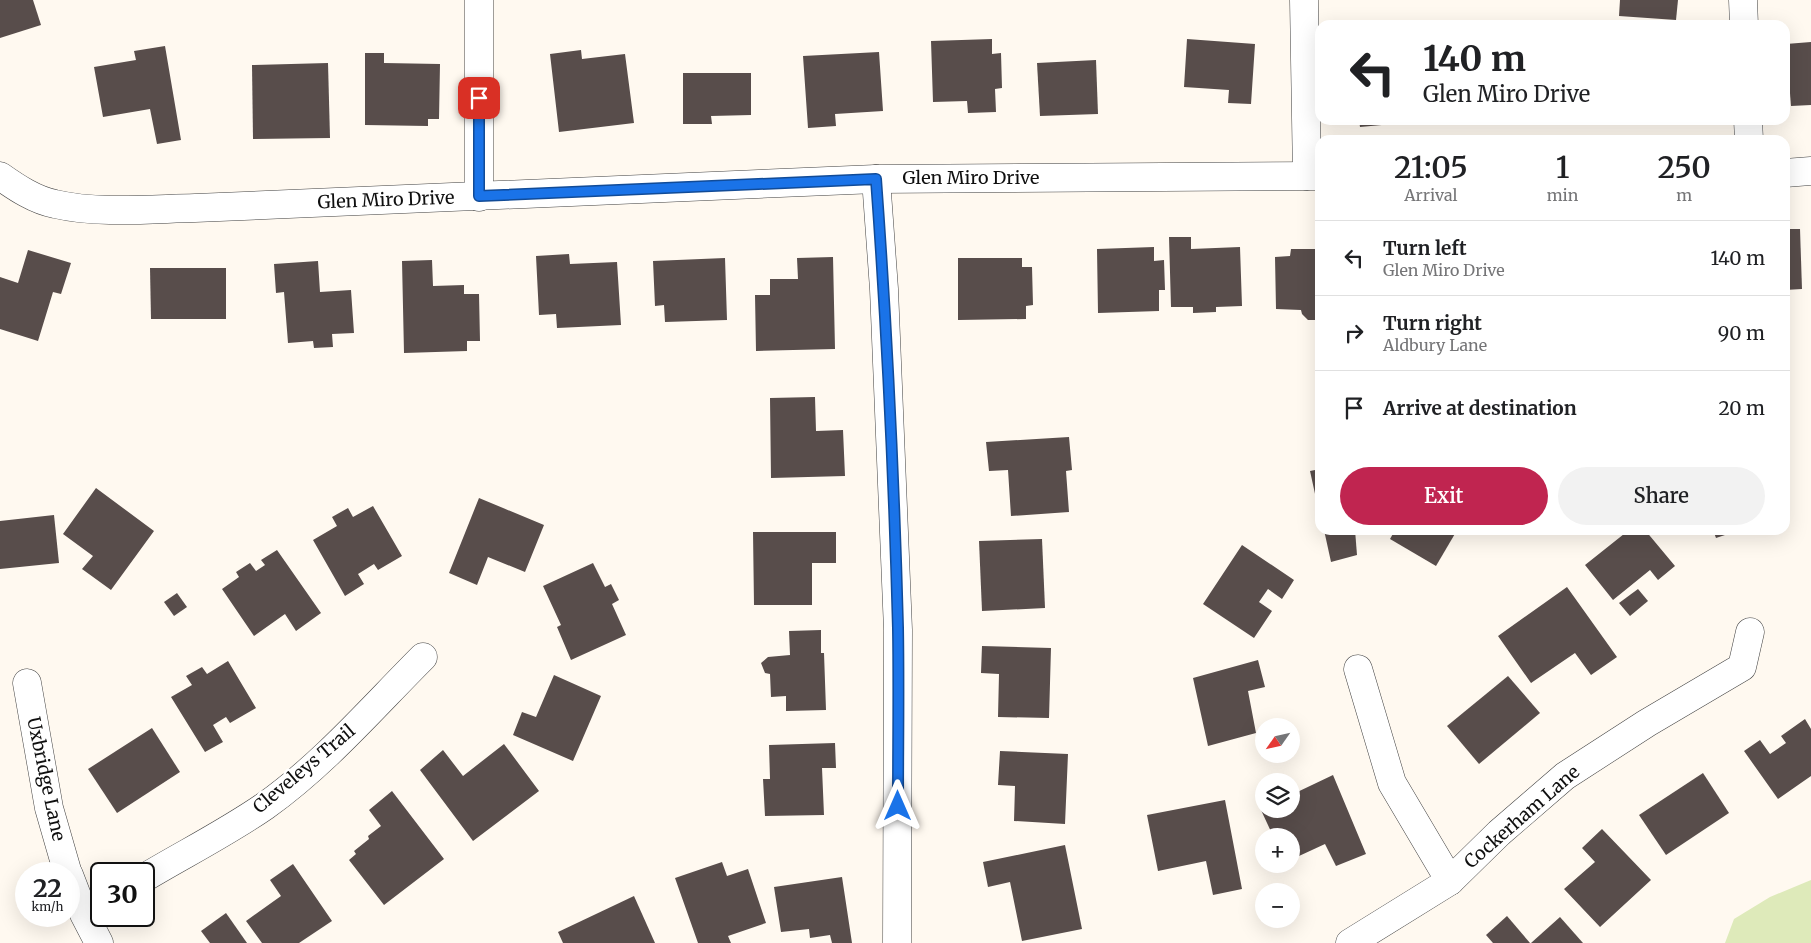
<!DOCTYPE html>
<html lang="en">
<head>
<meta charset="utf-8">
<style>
  body { margin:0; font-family:Merriweather,serif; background:#f2f2f2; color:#202124; height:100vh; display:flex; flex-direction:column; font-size:19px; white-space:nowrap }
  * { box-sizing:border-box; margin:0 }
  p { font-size:16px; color:#757577 }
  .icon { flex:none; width:28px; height:28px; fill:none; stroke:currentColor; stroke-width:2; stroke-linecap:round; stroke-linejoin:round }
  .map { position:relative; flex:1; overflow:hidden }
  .side { position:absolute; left:1315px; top:135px; width:475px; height:400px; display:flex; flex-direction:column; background:#fff; border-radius:15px; box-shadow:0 5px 20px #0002 }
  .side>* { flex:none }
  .hud { position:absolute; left:1315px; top:20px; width:475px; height:105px; border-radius:15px; box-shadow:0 5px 20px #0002; background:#fff; color:#202124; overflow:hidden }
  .needle { width:32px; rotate:236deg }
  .fabs { position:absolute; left:1255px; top:718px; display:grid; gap:10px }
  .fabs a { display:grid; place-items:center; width:45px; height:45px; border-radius:50%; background:#fff; box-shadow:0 5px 20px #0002; font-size:25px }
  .speed { position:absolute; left:15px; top:862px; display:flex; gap:10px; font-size:25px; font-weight:700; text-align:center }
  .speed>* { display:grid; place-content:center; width:65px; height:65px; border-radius:50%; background:#fff; box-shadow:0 5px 20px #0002; line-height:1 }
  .speed small { font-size:12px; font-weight:400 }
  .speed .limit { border:2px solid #111; border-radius:8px; background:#fff; color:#111 }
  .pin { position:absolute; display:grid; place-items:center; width:42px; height:42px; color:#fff; margin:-21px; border-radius:10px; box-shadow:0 2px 8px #0006 }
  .me { position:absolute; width:55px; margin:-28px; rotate:0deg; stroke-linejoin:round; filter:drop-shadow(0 0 4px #0008) }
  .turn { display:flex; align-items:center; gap:18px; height:105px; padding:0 25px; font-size:22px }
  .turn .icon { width:65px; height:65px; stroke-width:2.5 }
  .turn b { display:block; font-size:35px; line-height:42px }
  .eta { display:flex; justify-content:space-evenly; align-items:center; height:85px; text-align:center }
  .eta b { font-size:30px; font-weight:600; line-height:35px }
  .action { display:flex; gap:10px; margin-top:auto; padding:10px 25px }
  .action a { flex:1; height:58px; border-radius:30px; background:#c02550; color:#fff; font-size:20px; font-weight:600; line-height:58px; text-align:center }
  .action a+a { background:#f2f2f2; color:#202124 }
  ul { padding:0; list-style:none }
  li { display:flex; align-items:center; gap:15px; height:75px; padding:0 25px; border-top:1px solid #e0e0e0 }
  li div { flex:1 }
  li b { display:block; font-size:19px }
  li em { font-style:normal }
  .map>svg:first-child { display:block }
</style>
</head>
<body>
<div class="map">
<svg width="1811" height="943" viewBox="0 0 1811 943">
  <rect width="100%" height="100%" fill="#fff9f0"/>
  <path fill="#deeaba" d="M1811,880v63h-86l9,-24 36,-22z"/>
  <g fill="#584d4b">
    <path d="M0,0h33l8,25 -41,13z"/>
    <path d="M1620,0h58l-2,20 -57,-4z"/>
    <path d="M992,39v15l9,-1 1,35 -7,1 1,23 -28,1 -1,-12 -34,1 -2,-61z"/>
    <path d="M1187,39l68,5 -4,60 -23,-1 1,-13 -45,-3z"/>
    <path d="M1811,42v63l-20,1 -5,-62z"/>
    <path d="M165,46l16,94 -24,4 -7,-35 -47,8 -9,-50 42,-7 -2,-9z"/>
    <path d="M581,50l1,9 43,-5 9,69 -75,9 -9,-78z"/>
    <path d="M879,52l4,59 -48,3 1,12 -28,2 -5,-72z"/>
    <path d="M365,53h19v10l56,1 -1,55h-11v7l-63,-1z"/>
    <path d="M1096,60l2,54 -58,2 -3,-53z"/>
    <path d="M328,63l2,75 -77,1 -1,-74z"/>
    <path d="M683,73h68v42l-40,1 1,8h-29z"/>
    <path d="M1359,120h66v1l-65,6z"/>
    <path d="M1785,229h15l2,60 -17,1z"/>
    <path d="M1320,234v83l-2,3h-10l-6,-6 -1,-4 -25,-1 -1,-52 15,-1 1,-7h27v-14z"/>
    <path d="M1169,237h22v12l49,-2 2,59 -26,1v5l-23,1v-6h-22z"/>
    <path d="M1154,247v14l10,-1 1,30h-6v21l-61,2 -1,-64z"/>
    <path d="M28,250l43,13 -10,31 -8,-2 -15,49 -38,-12v-52l18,6z"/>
    <path d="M569,254l1,10 47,-2 4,63 -64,3 -1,-14 -17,1 -3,-59z"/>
    <path d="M833,257l2,92 -79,2 -1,-56h15v-16h28l-1,-21z"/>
    <path d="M725,258l2,62 -62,2 -1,-17 -9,1 -2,-45z"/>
    <path d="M958,258h64v9h10l1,38 -7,1v13l-68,1z"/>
    <path d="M432,260l1,26 31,-1v9h15l1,47h-13v10l-63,2 -2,-92z"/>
    <path d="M318,261l2,31 31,-2 3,43 -22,1 1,13 -19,1 -1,-7 -25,2 -4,-51 -8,1 -2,-29z"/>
    <path d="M150,268h76v51h-75z"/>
    <path d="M815,397l1,34 27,-1 2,46 -74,2 -1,-80z"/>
    <path d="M1069,437l3,33 -6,1 3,41 -58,4 -3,-46 -19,1 -3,-29z"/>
    <path d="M1320,469v43h-1l-9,-41z"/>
    <path d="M96,488l58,43 -43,59 -29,-21 11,-13 -30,-22z"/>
    <path d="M479,498l65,27 -19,47 -37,-15 -11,28 -28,-12z"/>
    <path d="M373,506l29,50 -24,14 -4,-6 -16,10 6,10 -19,12 -32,-56 24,-14 -5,-9 16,-9 5,9z"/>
    <path d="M54,515l5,48 -59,6v-48z"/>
    <path d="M1324,530h31l2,25 -26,7z"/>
    <path d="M1395,530h58l3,2 -20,34 -46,-27z"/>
    <path d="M1629,530h16l30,36 -17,14 -8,-10 -37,30 -28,-35z"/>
    <path d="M1713,530h27l-24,8z"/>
    <path d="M753,532h83v31h-24v42h-58z"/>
    <path d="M1042,539l3,69 -63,3 -3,-70z"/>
    <path d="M1242,545l52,35 -12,19 -14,-10 -9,13 13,9 -18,27 -51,-34z"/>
    <path d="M277,550l44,63 -25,18 -11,-17 -31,22 -32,-47 17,-12 -3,-5 14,-9 6,8 9,-6 -4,-5z"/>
    <path d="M593,563l12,24 6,-3 8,16 -7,4 14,31 -55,25 -14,-33 4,-2 -18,-39z"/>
    <path d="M1567,587l50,70 -26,18 -16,-22 -44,30 -33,-47z"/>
    <path d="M1638,589l10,12 -18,15 -11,-13z"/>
    <path d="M177,593l10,14 -13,9 -10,-14z"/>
    <path d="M821,630v23h3l2,57 -40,1v-15l-15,1 -1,-23 -5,-1 -4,-10 7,-6 22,-2 -1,-24z"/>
    <path d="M982,646l69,2 -2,70 -51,-1 1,-43 -18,-1z"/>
    <path d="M1258,660l7,27 -17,4 8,42 -48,13 -15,-68z"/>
    <path d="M228,661l28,47 -26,15 -4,-6 -13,8 10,17 -18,10 -34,-55 21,-12 -6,-9 16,-9 5,7z"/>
    <path d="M554,675l47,21 -28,65 -60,-26 9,-23 14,5z"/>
    <path d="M1508,676l32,37 -61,51 -32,-38z"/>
    <path d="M1805,719l6,10v47l-33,23 -34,-48 16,-11 10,14 16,-11 -5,-7z"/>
    <path d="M152,728l28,44 -63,41 -29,-44z"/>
    <path d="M835,743l1,25h-14l2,47 -59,1 -2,-37h7l-1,-34z"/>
    <path d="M504,744l35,47 -66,50 -53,-71 23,-20 20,26z"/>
    <path d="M1000,751l68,3 -3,70 -51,-3 1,-35 -17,-1z"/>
    <path d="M1703,773l26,40 -63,42 -27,-40z"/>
    <path d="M1333,775l33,79 -30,12 -11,-22 -26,12 -4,-7 -4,1v-14h-18l-12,-26 30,-1v-14z"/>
    <path d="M392,791l52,68 -60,46 -35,-45 7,-6 -2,-3 15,-12 -1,-3 13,-10 -12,-16z"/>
    <path d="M1225,800l17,89 -29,6 -7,-34 -48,10 -11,-56z"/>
    <path d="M1602,829l49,51 -51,47 -36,-38 31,-27 -13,-14z"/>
    <path d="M1065,845l17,84 -60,12 -12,-59 -22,5 -5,-25z"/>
    <path d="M722,862l5,14 21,-7 18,54 -38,13 3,7h-33l-23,-65z"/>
    <path d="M293,864l39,57 -33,22h-37l-16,-22 35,-25 -11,-16z"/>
    <path d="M842,877l10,66h-20l-2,-8 -20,3 -1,-9 -28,3 -7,-45z"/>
    <path d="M634,896l21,47h-92l-5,-11z"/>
    <path d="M226,913l21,30h-37l-9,-12z"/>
    <path d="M1507,916l23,27h-37l-7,-8z"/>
    <path d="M1560,917l23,26h-52z"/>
  </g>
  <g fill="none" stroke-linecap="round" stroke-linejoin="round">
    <defs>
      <g id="street">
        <path d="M1304,0l3,176"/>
        <path d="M1743,0l1,25"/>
        <path d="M1748,120l1,20"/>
        <path d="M1785,173l26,-2"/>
        <path d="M0,176c17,12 35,24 55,28 43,10 95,5 140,4l681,-29 444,-3"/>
        <path d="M876,179l8,110 14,341 -1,313"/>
        <path d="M479,197v-197"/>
        <path d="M1358,669l34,114 58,98"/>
        <path d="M27,683l22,125 19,66"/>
        <path d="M69,875l15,39 15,29"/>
        <path d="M144,878c40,-24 82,-45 121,-72 59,-42 107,-98 158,-149"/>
        <path d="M1350,943l100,-62 49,-48 66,-57 82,-53 95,-56 8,-35"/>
      </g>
    </defs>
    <use href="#street" stroke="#424242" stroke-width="29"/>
    <use href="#street" stroke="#fff" stroke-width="28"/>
  </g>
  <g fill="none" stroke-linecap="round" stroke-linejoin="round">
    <defs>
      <path id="route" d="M479,98v98l397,-17c11,150 18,299 22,449 1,60 0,119 0,178"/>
    </defs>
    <use href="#route" stroke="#114b97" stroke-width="12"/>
    <use href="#route" stroke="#1a73e8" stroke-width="9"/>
  </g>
  <g text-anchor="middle" stroke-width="5" stroke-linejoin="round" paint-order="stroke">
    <g font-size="18" fill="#0f0f0f" stroke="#fff">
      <text x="971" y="184">Glen Miro Drive</text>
      <text transform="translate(386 200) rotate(-2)" y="6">Glen Miro Drive</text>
      <text transform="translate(304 769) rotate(-40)" y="6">Cleveleys Trail</text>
      <text transform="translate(46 779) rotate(78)" y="6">Uxbridge Lane</text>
      <text transform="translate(1522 817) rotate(-41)" y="6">Cockerham Lane</text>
    </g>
  </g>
</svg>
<div class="fabs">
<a><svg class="needle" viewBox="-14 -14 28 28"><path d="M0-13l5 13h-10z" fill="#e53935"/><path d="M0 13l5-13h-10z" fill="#757577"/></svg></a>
<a><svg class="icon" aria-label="layers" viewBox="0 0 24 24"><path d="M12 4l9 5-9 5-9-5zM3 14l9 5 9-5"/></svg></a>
<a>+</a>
<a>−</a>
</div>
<div class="speed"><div>22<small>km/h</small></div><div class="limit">30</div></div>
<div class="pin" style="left:479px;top:98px;background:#d93025"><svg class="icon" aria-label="arrive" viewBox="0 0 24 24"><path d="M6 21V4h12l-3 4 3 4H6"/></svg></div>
<svg class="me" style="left:898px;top:806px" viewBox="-20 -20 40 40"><path d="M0-17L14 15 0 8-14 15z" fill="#1a73e8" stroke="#fff" stroke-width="4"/></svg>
<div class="hud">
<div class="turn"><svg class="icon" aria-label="left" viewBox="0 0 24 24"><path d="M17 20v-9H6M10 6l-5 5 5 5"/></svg><div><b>140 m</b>Glen Miro Drive</div></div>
</div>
<section class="side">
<div class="eta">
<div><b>21:05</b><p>Arrival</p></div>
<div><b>1</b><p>min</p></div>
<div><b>250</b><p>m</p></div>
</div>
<ul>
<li><svg class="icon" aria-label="left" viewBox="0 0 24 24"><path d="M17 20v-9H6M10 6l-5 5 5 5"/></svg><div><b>Turn left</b><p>Glen Miro Drive</p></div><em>140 m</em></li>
<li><svg class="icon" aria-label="right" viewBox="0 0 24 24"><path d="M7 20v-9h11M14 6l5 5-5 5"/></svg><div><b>Turn right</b><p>Aldbury Lane</p></div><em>90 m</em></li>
<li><svg class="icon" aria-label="arrive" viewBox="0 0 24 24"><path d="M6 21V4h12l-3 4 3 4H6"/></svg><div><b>Arrive at destination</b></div><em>20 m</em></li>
</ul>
<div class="action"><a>Exit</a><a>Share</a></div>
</section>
</div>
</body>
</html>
